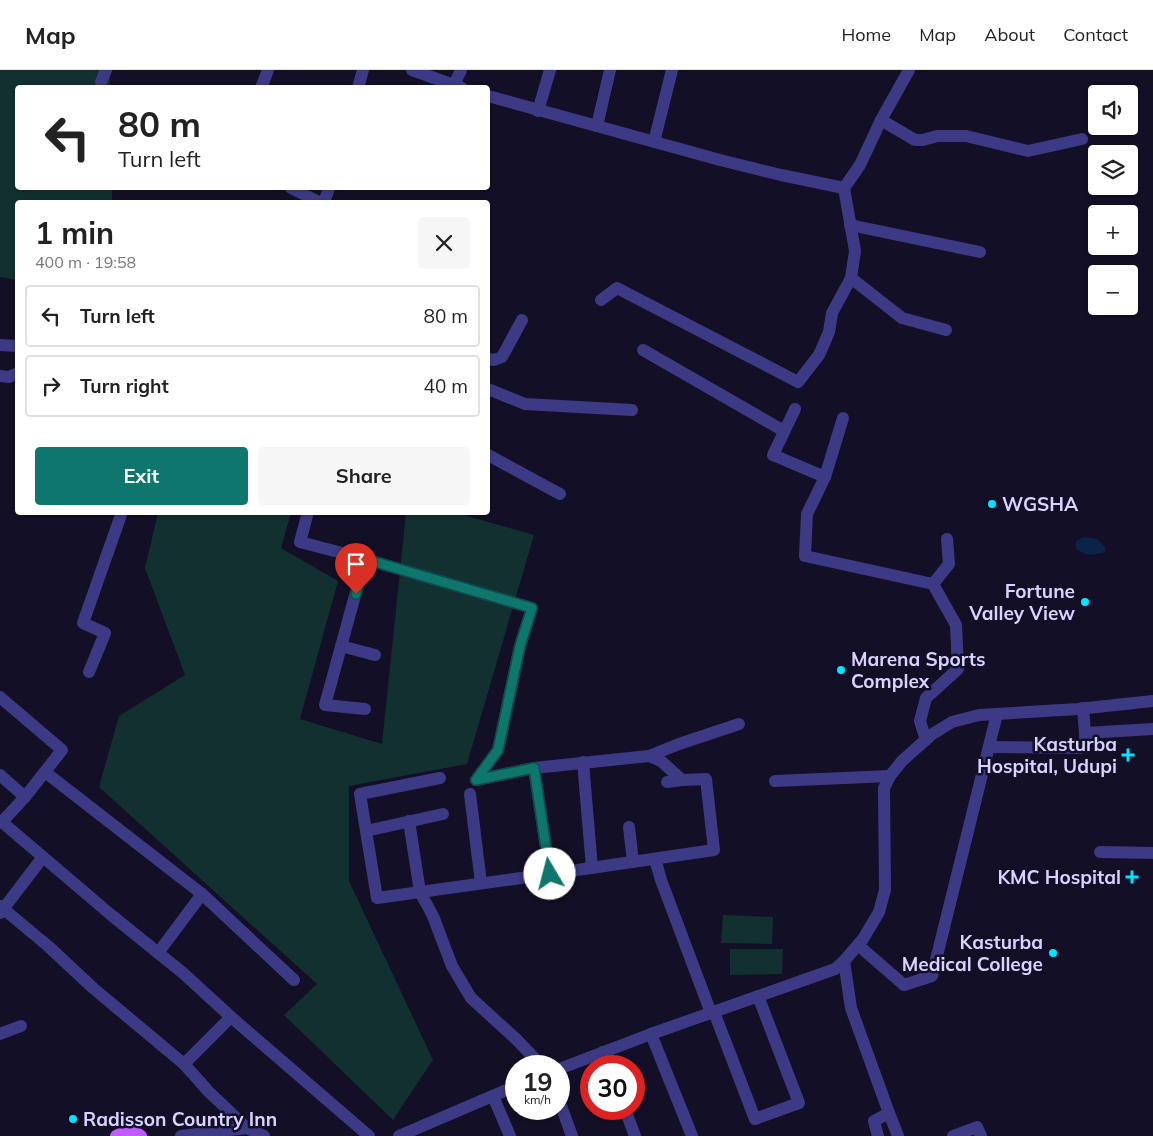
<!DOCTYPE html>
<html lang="en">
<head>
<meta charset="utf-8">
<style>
  body { margin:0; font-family:Mulish,sans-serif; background:#f6f6f6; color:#222; height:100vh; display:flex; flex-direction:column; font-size:19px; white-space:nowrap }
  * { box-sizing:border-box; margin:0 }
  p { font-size:16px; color:#767676 }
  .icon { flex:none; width:28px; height:28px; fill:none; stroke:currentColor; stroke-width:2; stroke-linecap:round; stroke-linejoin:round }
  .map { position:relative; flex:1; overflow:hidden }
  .drawer { position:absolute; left:15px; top:130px; width:475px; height:315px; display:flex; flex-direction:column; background:#fff; border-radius:5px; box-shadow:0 1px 4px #0004 }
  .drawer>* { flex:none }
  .guide { position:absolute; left:15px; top:15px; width:475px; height:105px; border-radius:5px; box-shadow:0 1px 4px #0004; background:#fff; color:#222; overflow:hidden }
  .tools { position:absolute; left:1088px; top:15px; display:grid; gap:10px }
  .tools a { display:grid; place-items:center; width:50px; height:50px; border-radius:5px; background:#fff; box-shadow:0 1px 4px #0004; font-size:25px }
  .speed { position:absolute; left:505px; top:985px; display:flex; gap:10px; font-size:25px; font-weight:700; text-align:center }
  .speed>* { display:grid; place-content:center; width:65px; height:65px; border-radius:50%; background:#fff; box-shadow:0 1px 4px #0004; line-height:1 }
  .speed small { font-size:12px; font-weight:400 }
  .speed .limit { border:8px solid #d22; background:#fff; color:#111 }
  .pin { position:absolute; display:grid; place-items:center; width:42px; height:42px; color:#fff; margin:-51px -21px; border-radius:50% 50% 50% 0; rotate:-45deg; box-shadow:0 0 5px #0007 }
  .pin .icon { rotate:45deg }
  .me { position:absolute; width:55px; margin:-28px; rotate:352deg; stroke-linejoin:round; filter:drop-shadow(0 0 4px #0008) }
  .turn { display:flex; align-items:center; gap:18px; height:105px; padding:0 20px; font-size:22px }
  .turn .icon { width:65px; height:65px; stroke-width:2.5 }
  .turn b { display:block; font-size:35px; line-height:42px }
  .round { display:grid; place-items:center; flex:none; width:52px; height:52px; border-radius:5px; background:#f6f6f6 }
  .headline { display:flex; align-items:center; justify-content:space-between; height:85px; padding:0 20px }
  h1 { font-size:30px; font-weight:700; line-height:38px }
  .button { display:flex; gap:10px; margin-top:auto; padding:10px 20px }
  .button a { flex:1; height:58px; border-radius:5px; background:#0f766e; color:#fff; font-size:20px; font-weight:700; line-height:58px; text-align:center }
  .button a+a { background:#f6f6f6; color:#222 }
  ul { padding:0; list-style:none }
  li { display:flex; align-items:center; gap:15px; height:62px; margin:0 10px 8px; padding:0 10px; border:2px solid #e0e0e0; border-radius:5px }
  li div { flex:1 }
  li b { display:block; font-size:19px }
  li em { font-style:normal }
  header { display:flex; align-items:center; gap:30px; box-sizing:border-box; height:70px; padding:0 25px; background:#fff; border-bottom:1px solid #e0e0e0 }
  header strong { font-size:24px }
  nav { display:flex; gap:28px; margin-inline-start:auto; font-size:18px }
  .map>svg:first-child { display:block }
</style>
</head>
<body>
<header>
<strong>Map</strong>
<nav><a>Home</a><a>Map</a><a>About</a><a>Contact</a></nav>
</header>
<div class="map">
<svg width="1153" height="1066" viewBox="0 0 1153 1066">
  <rect width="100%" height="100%" fill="#130f26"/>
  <g fill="#12302f">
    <path d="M0,0h110v17l-92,1v100h94v14h-94l-1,78 -17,-3z"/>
    <path d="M158,443h133l-10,35 57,33 -38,138 82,25 24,-231h51l77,22 -67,229 -118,22v95l84,179 -40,60 -109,-105 33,-31 -218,-197 20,-71 66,-41 -40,-107z"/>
    <path d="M723,845l50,2 -1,27 -51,-1z"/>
    <path d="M730,879h53l-1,25 -52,1z"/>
  </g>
  <path fill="#0c2248" d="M1084,467l13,2 8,8v5c-13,4 -17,4 -29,-3v-8z"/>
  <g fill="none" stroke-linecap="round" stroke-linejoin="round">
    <g stroke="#3d3a85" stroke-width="12">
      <path d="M412,0l50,18"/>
      <path d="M101,12l5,-12"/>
      <path d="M454,15l7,-15"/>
      <path d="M261,18l7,-18"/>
      <path d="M358,18l5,-18"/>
      <path d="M488,26l232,64 61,15 63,13 16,-23 21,-45 28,-50"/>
      <path d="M538,41l12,-41"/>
      <path d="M881,50l34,20h8l14,-4h29l62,15 54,-12"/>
      <path d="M597,56l13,-56"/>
      <path d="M654,72l18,-72"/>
      <path d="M291,118l28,14"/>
      <path d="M324,132l5,-14"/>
      <path d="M850,155l130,27"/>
      <path d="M851,208l51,40 44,12"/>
      <path d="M601,230l16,-12 181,94 21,-27 10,-23 3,-19 19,-35 4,-27 -11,-63"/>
      <path d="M0,275l18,1"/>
      <path d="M643,280l141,81"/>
      <path d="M488,289l6,1 8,-3 20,-37"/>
      <path d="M0,306l9,1 9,-4"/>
      <path d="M488,319l37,15 107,6"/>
      <path d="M795,339l-22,46 52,22 -18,37 -2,42 128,28 23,41 2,44 -32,29 -6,23 6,19"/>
      <path d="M488,385l72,39"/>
      <path d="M825,407l18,-59"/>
      <path d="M308,442l-8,30 65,17 -40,146 40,4"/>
      <path d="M365,489l167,49 -12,38 -22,104 -22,30"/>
      <path d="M933,514l16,-20 -2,-25"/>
      <path d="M341,576l34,9"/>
      <path d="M89,602l16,-39 -22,-10 39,-111"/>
      <path d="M0,627l62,53 -37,47 -25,-22"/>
      <path d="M1083,638l2,25 68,-4"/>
      <path d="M989,677l92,1 4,-3v-12"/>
      <path d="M649,686l30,-12 60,-20"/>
      <path d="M583,692l9,106"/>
      <path d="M534,698l16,106"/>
      <path d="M45,702l157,122"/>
      <path d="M476,710l58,-12 115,-12 12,5 21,19"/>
      <path d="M775,711l115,-5"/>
      <path d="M470,724l11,89"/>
      <path d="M25,727l-23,25 108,92 73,59 48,44 -47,47"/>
      <path d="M443,744l-77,17 11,67 173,-24 164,-24 -8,-71 -24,1 -15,2"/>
      <path d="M409,751l11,71 13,24 19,50 19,32 45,41 26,27"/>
      <path d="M629,757l4,35"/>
      <path d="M366,761l-6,-37 80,-16"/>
      <path d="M1100,782l53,1"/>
      <path d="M655,789l6,21 50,133"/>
      <path d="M0,836l48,40 45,42 91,76 25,28 38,36"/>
      <path d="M0,843l43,-56"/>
      <path d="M858,875l46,40 28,-9 65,-262"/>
      <path d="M158,883l44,-59 92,86"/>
      <path d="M844,891l7,47 38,105 9,23"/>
      <path d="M714,942l41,107 44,-16 -41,-107"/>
      <path d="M231,947l138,119"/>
      <path d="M0,964l21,-8"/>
      <path d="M651,964l41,102"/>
      <path d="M603,982l5,14"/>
      <path d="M559,999l92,-35 184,-65 9,-8 19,-22 16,-27 6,-22 -1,-102 6,-12 12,-15 29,-26 21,-13 27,-7 99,-6 75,-8"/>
      <path d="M493,1026l17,40"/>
      <path d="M559,1030l13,36"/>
      <path d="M625,1039l10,27"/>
      <path d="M181,1066l66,-8 17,8"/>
      <path d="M399,1066l117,-50"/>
      <path d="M878,1066l-4,-15 15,-8"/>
      <path d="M953,1066l24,-9 4,9"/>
    </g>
    <path stroke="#c25bff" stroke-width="12" d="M116,1066c9,-6 16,-7 25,0"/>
  </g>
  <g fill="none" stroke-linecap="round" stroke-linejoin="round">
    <defs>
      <path id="route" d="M356,524l9,-35 167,49 -12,38 -22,104 -22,30 58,-12 16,106"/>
    </defs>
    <use href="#route" stroke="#0a4d48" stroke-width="12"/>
    <use href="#route" stroke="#0f766e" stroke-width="9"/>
  </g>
  <g fill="#00e5ff" stroke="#130f26" stroke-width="2">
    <circle cx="992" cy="434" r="5"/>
    <circle cx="1085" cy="532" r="5"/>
    <circle cx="841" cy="600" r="5"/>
    <path d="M1125.5 677.5h5v5h5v5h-5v5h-5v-5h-5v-5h5z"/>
    <path d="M1129.5 799.5h5v5h5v5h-5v5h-5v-5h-5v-5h5z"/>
    <circle cx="1053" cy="883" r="5"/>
    <circle cx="73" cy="1049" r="5"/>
  </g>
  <g text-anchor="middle" stroke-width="5" stroke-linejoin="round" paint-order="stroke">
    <g font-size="19" font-weight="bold" fill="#d9d4ff" stroke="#130f26" text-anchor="end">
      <text x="1002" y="441" text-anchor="start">WGSHA</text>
      <text x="1075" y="528">Fortune<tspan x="1075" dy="22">Valley View</tspan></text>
      <text x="851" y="596" text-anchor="start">Marena Sports<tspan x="851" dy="22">Complex</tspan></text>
      <text x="1117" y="681">Kasturba<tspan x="1117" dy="22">Hospital, Udupi</tspan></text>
      <text x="1121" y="814">KMC Hospital</text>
      <text x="1043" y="879">Kasturba<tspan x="1043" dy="22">Medical College</tspan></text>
      <text x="83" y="1056" text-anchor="start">Radisson Country Inn</text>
    </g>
  </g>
</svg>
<div class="tools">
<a><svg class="icon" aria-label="sound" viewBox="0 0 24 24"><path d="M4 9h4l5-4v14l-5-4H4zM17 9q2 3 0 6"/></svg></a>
<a><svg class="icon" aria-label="layers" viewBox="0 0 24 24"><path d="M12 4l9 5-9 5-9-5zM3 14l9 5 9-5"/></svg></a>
<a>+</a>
<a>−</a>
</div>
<div class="speed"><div>19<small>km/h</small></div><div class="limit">30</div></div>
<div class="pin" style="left:356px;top:524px;background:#d93025"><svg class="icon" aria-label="arrive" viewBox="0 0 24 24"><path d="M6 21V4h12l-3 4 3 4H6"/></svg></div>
<svg class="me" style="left:550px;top:804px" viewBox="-20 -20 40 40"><circle r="19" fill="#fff"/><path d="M0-13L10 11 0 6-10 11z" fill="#0f766e"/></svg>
<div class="guide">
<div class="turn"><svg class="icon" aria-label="left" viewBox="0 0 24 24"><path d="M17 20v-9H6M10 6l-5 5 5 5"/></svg><div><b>80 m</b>Turn left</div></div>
</div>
<section class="drawer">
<div class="headline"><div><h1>1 min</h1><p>400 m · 19:58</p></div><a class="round"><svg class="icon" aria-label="close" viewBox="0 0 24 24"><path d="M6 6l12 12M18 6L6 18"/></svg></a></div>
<ul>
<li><svg class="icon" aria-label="left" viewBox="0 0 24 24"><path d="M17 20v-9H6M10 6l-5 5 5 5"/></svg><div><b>Turn left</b></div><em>80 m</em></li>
<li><svg class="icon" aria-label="right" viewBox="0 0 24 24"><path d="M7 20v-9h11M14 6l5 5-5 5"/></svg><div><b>Turn right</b></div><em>40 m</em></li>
</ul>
<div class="button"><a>Exit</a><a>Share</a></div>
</section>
</div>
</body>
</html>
